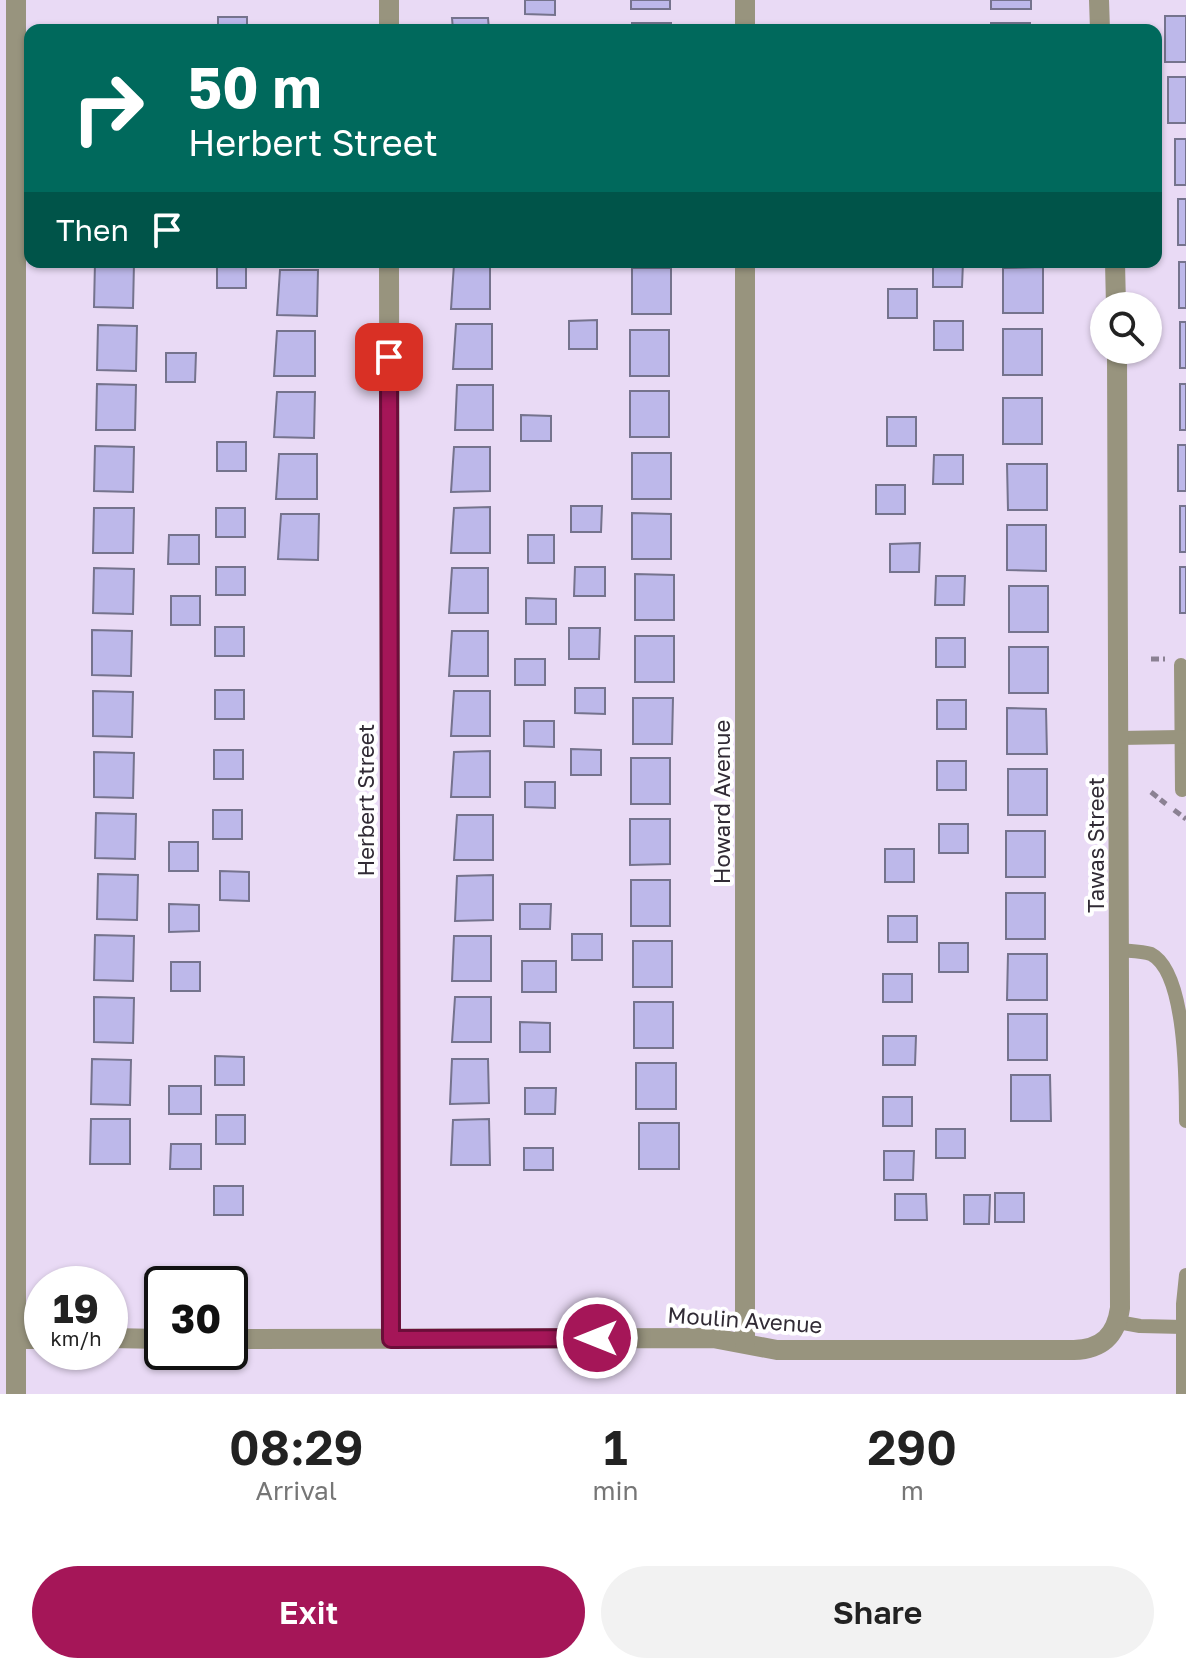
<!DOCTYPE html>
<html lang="en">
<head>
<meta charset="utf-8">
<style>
  body { margin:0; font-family:"Golos Text",sans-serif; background:#f2f2f2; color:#222; height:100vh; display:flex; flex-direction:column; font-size:30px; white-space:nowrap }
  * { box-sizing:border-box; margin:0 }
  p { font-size:26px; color:#767676 }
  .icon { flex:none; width:44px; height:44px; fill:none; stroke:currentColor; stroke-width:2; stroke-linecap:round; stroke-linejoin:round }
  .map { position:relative; height:1394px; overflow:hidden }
  .details { display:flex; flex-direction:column; background:#fff; flex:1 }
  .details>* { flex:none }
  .guide { position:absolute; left:24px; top:24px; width:1138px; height:244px; border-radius:16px; box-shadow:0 2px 6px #0004; background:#00695c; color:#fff; overflow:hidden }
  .controls { position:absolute; left:1090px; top:292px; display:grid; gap:16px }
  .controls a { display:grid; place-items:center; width:72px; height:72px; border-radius:50%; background:#fff; box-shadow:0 2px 6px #0004; font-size:40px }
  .speed { position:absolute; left:24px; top:1266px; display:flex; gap:16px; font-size:40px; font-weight:700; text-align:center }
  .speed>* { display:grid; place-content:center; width:104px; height:104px; border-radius:50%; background:#fff; box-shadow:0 2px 6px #0004; line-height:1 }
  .speed small { font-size:20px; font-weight:400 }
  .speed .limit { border:4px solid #111; border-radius:12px; background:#fff; color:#111 }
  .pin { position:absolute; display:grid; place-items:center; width:68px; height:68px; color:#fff; margin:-34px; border-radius:16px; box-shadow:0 4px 12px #0006 }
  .me { position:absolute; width:88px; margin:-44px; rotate:270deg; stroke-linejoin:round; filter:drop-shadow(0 0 6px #0008) }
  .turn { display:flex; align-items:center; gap:28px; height:168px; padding:0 32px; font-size:36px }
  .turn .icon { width:104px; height:104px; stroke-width:2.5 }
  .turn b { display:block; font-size:56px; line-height:68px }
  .then { display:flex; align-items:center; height:76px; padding:0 32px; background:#0003; gap:16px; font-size:30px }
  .eta { display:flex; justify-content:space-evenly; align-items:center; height:136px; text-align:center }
  .eta b { font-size:48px; font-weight:600; line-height:56px }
  .action { display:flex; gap:16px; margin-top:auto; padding:16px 32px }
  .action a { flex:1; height:92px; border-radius:48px; background:#a51658; color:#fff; font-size:32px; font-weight:600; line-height:92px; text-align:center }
  .action a+a { background:#f2f2f2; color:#222 }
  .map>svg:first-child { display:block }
</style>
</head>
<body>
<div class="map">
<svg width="1186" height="1394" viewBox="0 0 1186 1394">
  <rect width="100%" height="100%" fill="#e9daf5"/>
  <g fill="#bdb8ea" stroke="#75738d" stroke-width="2">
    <path d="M525,0h30v15l-30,-1z"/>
    <rect x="631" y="0" width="39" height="9"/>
    <rect x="991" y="0" width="40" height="9"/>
    <rect x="1165" y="16" width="21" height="46"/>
    <rect x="218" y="17" width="29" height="13"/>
    <path d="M452,18h36l1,12h-36z"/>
    <rect x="632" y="23" width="39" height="7"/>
    <rect x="991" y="23" width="39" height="7"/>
    <rect x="279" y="25" width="38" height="5"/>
    <rect x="1168" y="77" width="18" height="46"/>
    <rect x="1175" y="139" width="11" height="46"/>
    <rect x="1178" y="199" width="8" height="46"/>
    <path d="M95,262l39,1 -1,45 -39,-1z"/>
    <rect x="217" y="262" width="29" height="26"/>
    <path d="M933,262h30l-1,25h-29z"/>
    <rect x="1179" y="262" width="7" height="46"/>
    <path d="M490,263v46h-39l3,-45z"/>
    <path d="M1043,267v46h-40v-45z"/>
    <rect x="632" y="268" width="39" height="46"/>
    <path d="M280,270h38l-1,46 -40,-1z"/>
    <rect x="888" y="289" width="29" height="29"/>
    <path d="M597,320v29h-28v-28z"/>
    <rect x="934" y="321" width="29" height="29"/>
    <rect x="1180" y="322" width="6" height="46"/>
    <path d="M456,324h36v45h-39z"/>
    <path d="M98,325l39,1 -1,45 -39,-1z"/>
    <rect x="1003" y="329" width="39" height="46"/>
    <rect x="630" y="330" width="39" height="46"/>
    <path d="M277,331h38v45h-41z"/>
    <path d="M166,353h30l-1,29h-29z"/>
    <path d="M97,384l39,1 -1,45h-39z"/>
    <rect x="1180" y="384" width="6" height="46"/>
    <path d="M457,385h36v45h-38z"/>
    <rect x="630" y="391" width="39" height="46"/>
    <path d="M277,392h38l-1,46 -40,-1z"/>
    <rect x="1003" y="398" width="39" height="46"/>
    <path d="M521,415l30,1v25h-30z"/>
    <rect x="887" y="417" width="29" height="29"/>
    <rect x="217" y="442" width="29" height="29"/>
    <rect x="1178" y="445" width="8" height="46"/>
    <path d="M95,446l39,1 -1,45 -39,-1z"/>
    <path d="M454,447h36v44l-39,1z"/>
    <rect x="632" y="453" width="39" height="46"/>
    <path d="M279,454h38v45h-41z"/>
    <path d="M934,455h29v29h-30z"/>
    <path d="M1007,464h40v46h-39z"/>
    <rect x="876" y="485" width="29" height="29"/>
    <path d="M571,506h31l-1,26h-30z"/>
    <rect x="1180" y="506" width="6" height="46"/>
    <path d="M490,507v46h-39l3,-45z"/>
    <path d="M94,508h40l-1,45h-40z"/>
    <rect x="216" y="508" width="29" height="29"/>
    <path d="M632,513l39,1v45h-39z"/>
    <path d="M281,514h38l-1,46 -40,-1z"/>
    <path d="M1007,525h39v46l-39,-1z"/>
    <path d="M169,535h30v29h-31z"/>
    <rect x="528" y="535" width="26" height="28"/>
    <path d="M920,543l-1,29h-29v-28z"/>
    <rect x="216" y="567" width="29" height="28"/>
    <path d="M575,567h30v29h-31z"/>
    <rect x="1180" y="567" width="6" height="46"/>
    <path d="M94,568l40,1 -1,45 -40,-1z"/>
    <path d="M452,568h36v45h-39z"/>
    <path d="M635,574l39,1v45h-39z"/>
    <path d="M936,576h29l-1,29h-29z"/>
    <rect x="1009" y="586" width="39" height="46"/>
    <rect x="171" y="596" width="29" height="29"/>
    <path d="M526,598l30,1v25h-30z"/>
    <rect x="215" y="627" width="29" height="29"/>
    <path d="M569,628h31l-1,31h-30z"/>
    <path d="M92,630l40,1 -1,45 -39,-1z"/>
    <path d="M452,631h36v45h-39z"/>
    <rect x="635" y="636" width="39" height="46"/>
    <rect x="936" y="638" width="29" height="29"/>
    <rect x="1009" y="647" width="39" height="46"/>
    <rect x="515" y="659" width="30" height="26"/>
    <path d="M575,688h30v26l-30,-1z"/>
    <rect x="215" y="690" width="29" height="29"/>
    <path d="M93,691l40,1 -1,45 -39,-1z"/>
    <path d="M454,691h36v45h-39z"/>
    <path d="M633,698h40l-1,46h-39z"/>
    <rect x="937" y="700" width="29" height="29"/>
    <path d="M1007,708l39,1 1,45h-40z"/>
    <path d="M524,721h30v26l-30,-1z"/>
    <path d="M571,749l30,1v25h-30z"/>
    <rect x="214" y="750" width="29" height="29"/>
    <path d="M490,751v46h-39l3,-45z"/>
    <path d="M94,752l40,1 -1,45 -39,-1z"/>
    <rect x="631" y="758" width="39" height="46"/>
    <rect x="937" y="761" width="29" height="29"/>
    <rect x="1008" y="769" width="39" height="46"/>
    <path d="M525,782h30v26l-30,-1z"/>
    <rect x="213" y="810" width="29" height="29"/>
    <path d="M96,813l40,1 -1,45 -40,-1z"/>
    <path d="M457,815h36v45h-39z"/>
    <path d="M630,819h40v45l-40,1z"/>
    <rect x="939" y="824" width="29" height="29"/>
    <rect x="1006" y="831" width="39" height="46"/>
    <rect x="169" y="842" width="29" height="29"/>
    <rect x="885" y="849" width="29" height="33"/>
    <path d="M220,871l29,1v29l-29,-1z"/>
    <path d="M98,874l40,1 -1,45 -40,-1z"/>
    <path d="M493,875v45l-38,1 2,-45z"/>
    <rect x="631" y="880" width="39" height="46"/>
    <rect x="1006" y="893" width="39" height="46"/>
    <path d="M169,904l30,1v26l-30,1z"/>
    <path d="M520,904h31l-1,25h-30z"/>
    <rect x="888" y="916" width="29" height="26"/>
    <rect x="572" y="934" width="30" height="26"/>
    <path d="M95,935l39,1 -1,45 -39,-1z"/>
    <path d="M454,936h37v45h-39z"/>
    <rect x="633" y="941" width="39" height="46"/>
    <rect x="939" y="943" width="29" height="29"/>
    <path d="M1008,954h39v46h-40z"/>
    <rect x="522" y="961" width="34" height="31"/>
    <rect x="171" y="962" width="29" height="29"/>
    <rect x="883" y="974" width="29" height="28"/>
    <path d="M94,997l40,1 -1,45 -39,-1z"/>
    <path d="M455,997h36v45h-39z"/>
    <rect x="634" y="1002" width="39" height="46"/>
    <rect x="1008" y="1014" width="39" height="46"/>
    <path d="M520,1022l30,1v29h-30z"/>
    <path d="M883,1036h33l-1,29h-32z"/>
    <path d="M215,1056l29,1v28h-29z"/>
    <path d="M92,1059l39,1 -1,45 -39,-1z"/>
    <path d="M452,1059h36l1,44 -39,1z"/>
    <rect x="636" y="1063" width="40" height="46"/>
    <path d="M1011,1075h39l1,46h-40z"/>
    <rect x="169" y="1086" width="32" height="28"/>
    <path d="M525,1088h31l-1,26h-30z"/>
    <rect x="883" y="1097" width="29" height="29"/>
    <rect x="216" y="1115" width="29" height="29"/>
    <path d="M91,1119h39v45h-40z"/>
    <path d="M489,1119l1,46h-39l2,-45z"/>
    <rect x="639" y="1123" width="40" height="46"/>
    <rect x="936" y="1129" width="29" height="29"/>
    <path d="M171,1144h30v25h-31z"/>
    <rect x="524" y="1148" width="29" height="22"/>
    <path d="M884,1151h30l-1,29h-29z"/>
    <rect x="214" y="1186" width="29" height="29"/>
    <rect x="995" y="1193" width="29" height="29"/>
    <path d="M895,1194h31l1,26h-32z"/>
    <path d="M964,1195h26l-1,29h-25z"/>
  </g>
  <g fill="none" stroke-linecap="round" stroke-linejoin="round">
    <g stroke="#8b8193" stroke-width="5" stroke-dasharray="8 4" stroke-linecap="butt">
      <path d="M1151,659h14"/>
      <path d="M1151,792l15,12"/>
      <path d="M1174,810l12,9"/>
    </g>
    <g stroke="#98947e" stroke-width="14">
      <path d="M1181,665l1,125"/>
      <path d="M1119,738l62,-1"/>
      <path d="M1120,950c10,1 22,1 31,4 35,18 35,125 35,167"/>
      <path d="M1118,1322l22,4 43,1"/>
      <path d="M1183,1394v-90l3,-29"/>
    </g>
    <g stroke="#98947e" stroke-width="20">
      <path d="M745,0v30"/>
      <path d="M1099,0l1,30"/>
      <path d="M389,30v-30"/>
      <path d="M389,262l2,1077"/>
      <path d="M1115,262l1,44"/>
      <path d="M110,1338l52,1"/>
      <path d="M16,1339h26"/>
      <path d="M230,1339l483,-1 64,12h297c28,-1 42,-14 46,-42l-3,-958"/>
      <path d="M745,1343v-1081"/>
      <path d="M16,1394v-1394"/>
    </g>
  </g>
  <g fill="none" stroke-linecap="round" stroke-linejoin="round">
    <defs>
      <path id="route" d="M389,357l2,982 206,-1"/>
    </defs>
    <use href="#route" stroke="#6b0e39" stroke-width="20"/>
    <use href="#route" stroke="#a51658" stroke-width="14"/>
  </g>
  <g text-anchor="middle" stroke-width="8" stroke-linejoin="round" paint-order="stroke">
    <g font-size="22" fill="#312b35" stroke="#fff">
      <text transform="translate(366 800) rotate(-90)" y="8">Herbert Street</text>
      <text transform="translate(722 802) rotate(-90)" y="8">Howard Avenue</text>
      <text transform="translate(1096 845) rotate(-90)" y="8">Tawas Street</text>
      <text transform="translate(745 1320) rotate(4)" y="8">Moulin Avenue</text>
    </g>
  </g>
</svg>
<div class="controls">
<a><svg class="icon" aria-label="search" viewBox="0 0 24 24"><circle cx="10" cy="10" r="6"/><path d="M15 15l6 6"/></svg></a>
</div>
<div class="speed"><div>19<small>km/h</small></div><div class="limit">30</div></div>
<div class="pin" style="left:389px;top:357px;background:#d93025"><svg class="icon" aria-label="arrive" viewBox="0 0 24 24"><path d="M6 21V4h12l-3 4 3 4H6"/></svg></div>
<svg class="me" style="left:597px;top:1338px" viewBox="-20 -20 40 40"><circle r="17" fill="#a51658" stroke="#fff" stroke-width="3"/><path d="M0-11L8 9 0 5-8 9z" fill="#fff"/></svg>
<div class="guide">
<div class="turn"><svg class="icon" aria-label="right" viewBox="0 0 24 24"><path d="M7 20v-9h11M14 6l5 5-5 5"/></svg><div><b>50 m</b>Herbert Street</div></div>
<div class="then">Then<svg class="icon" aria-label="arrive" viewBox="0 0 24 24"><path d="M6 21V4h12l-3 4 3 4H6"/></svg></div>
</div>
</div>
<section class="details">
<div class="eta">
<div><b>08:29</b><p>Arrival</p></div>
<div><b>1</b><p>min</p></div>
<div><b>290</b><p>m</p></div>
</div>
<div class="action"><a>Exit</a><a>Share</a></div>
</section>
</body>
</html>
